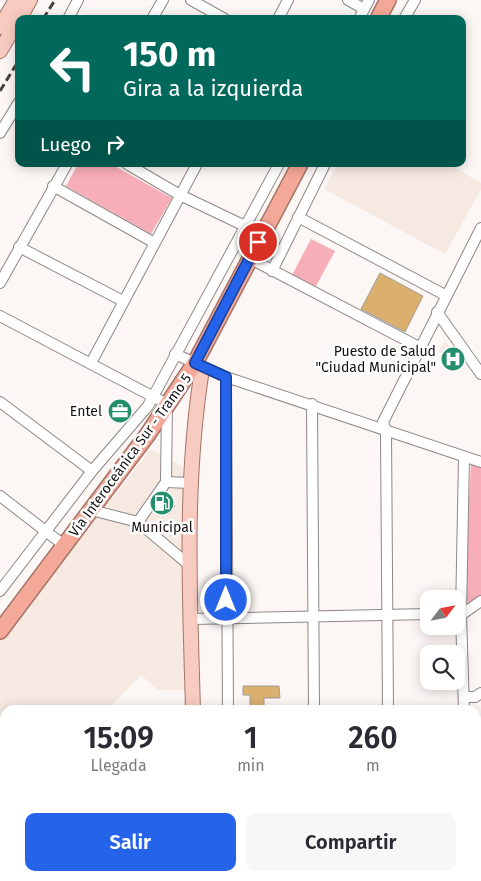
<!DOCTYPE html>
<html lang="es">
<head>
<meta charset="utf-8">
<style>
  body { margin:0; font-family:"Fira Sans",sans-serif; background:#f7f7f7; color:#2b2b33; height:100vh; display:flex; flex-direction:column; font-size:19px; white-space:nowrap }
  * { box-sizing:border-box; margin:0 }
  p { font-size:16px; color:#7c7c81 }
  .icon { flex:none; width:28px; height:28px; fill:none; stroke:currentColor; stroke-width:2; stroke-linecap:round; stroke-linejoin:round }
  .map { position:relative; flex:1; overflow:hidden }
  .sheet { position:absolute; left:0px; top:705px; width:481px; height:176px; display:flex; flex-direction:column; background:#fff; border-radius:15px 15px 0 0; box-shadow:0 2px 12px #0003 }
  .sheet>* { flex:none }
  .hud { position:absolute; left:15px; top:15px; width:451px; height:152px; border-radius:10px; box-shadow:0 2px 12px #0003; background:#00695c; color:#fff; overflow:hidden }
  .needle { width:32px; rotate:58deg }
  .controls { position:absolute; left:420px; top:590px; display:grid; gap:10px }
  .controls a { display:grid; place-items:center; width:45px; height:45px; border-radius:10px; background:#fff; box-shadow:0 2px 12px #0003; font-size:25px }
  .pin { position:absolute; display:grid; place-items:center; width:42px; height:42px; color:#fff; margin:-21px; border:2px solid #fff; border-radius:50%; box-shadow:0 1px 5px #0007 }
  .me { position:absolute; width:55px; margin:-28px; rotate:0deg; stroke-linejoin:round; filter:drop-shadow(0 0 4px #0008) }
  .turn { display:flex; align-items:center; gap:18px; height:105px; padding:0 25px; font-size:22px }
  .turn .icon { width:65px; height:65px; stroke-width:2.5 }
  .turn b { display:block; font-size:35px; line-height:42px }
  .then { display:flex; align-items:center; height:48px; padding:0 25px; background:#0003; gap:10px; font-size:19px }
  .eta { display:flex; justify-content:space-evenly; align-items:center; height:85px; text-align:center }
  .eta b { font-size:30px; font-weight:600; line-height:35px }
  .button { display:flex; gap:10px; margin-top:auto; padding:10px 25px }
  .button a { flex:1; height:58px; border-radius:10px; background:#2563eb; color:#fff; font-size:20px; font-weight:600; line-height:58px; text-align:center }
  .button a+a { background:#f7f7f7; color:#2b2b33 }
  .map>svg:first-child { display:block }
</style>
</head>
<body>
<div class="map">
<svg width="481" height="881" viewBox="0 0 481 881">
  <rect width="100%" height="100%" fill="#fcf7f4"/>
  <g fill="#f5e9e1">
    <path d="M338,164h111l32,19v6l-36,65 -121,-65z"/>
    <path d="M445,340l18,28 -3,3 -21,-20z"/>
    <path d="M151,449l32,18 -1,112 4,111h-28l-17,-15 -34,35h-102v153l-5,7v-229z"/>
  </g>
  <g fill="#f8aeb8">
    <path d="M78,164h33l61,34 -21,36 -85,-48z"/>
    <path d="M311,239l24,12 -20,37 -23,-13z"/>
    <path d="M471,464l10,3v129l-10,7 -5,-2 2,-87z"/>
  </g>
  <g fill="#dbb06f" stroke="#a19e9a">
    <path d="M380,273l43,23 -18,36 -44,-23z"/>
    <path d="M164,497l11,9 -6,8 -11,-8z"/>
    <path d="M243,686h36l1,12h-16v12h-14v-15h-7z"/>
  </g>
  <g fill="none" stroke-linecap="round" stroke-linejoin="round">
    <defs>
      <g id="minor">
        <path d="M191,0l34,19"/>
        <path d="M348,0l16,9"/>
        <path d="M68,19l10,-19"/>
        <path d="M152,19l11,-19"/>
        <path d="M278,19l10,-19"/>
        <path d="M359,19l10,-19"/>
        <path d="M404,19l11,-19"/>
        <path d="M0,133l19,-31"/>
        <path d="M127,164l53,31 65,31"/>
        <path d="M53,186l100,56"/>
        <path d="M298,217l147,78"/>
        <path d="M19,247l104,54"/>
        <path d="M249,258l170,89"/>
        <path d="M272,271l53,-107"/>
        <path d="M0,283l67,-119"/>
        <path d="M437,312l44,62"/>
        <path d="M0,316l167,88 -1,78 -28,40 -47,-12"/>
        <path d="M175,354l51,23 255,85"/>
        <path d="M91,363l106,-199"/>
        <path d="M226,377l2,333"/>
        <path d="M0,402l92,69"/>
        <path d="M312,404l2,306"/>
        <path d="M464,457l-3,158 3,95"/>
        <path d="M166,482l24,1"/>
        <path d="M0,496l65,50"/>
        <path d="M138,522l50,42"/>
        <path d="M0,591l92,-120 56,-65 131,-242"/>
        <path d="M457,615h4l20,-14"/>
        <path d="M191,619l238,-5"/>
        <path d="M464,697h11l6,-4"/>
        <path d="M388,710l-2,-278 -3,-10 98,-194"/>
        <path d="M476,772h5"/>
        <path d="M0,851l5,2"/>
        <path d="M16,876l2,5"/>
        <path d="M230,876v5"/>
        <path d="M316,876v5"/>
        <path d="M392,876v5"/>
        <path d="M467,876v5"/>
        <path d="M196,881v-5"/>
      </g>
      <g id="major">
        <path d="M19,19l11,-19"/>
        <path d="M0,27l16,-27"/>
        <path d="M0,51l19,-32"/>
        <path d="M193,710c-3,-112 -9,-222 8,-334l-6,-13"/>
        <path d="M476,787l5,-1"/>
        <path d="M476,803l5,-1"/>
      </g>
      <g id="highway">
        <path d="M378,19l10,-19"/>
        <path d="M0,631l148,-197 47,-71 105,-199"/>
      </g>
    </defs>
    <use href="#minor" stroke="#8d8885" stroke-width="12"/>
    <use href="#major" stroke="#a67469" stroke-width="16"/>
    <use href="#highway" stroke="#a67469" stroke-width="18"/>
    <use href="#minor" stroke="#fff" stroke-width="10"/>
    <use href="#major" stroke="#f8cbc1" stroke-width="14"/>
    <use href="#highway" stroke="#f4a898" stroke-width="15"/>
    <g stroke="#464442" stroke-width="3" stroke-dasharray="8 4" stroke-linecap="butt">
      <path d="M43,19l12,-19"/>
      <path d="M0,91l19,-31"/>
    </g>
  </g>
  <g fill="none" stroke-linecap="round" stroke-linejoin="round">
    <defs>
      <path id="route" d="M226,600v-223l-31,-14 63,-121"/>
    </defs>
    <use href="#route" stroke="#184099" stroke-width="12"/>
    <use href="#route" stroke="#2563eb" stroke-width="9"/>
  </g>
  <defs>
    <symbol id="hospital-disc" viewBox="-11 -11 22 22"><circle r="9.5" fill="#258f6d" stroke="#fff"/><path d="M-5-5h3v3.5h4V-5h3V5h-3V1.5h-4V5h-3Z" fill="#fff"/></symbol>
    <symbol id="office-disc" viewBox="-11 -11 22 22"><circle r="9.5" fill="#258f6d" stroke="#fff"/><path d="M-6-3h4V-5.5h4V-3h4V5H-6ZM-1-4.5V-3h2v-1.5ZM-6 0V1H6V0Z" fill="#fff"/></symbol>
    <symbol id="fuel-disc" viewBox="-11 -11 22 22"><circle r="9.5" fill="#258f6d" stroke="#fff"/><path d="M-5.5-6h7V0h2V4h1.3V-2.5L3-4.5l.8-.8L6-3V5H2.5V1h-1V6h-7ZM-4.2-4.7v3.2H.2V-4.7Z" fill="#fff"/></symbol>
  </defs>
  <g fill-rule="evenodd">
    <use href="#hospital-disc" x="439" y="345" width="28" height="28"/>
    <use href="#office-disc" x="106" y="397" width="28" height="28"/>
    <use href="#fuel-disc" x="148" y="489" width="28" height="28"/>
  </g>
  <g text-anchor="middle" stroke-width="5" stroke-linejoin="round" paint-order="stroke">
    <g font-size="14" fill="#151312" stroke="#fff" text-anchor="end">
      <text x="436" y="356">Puesto de Salud<tspan x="436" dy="16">"Ciudad Municipal"</tspan></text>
      <text x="102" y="416">Entel</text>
      <text x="162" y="532" text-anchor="middle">Municipal</text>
    </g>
    <g font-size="14" fill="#151312" stroke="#fff">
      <text transform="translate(130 455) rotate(-54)" y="5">Vía Interoceánica Sur - Tramo 5</text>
    </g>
  </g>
</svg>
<div class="controls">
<a><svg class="needle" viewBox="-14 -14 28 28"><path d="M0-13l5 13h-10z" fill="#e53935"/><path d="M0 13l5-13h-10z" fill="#7c7c81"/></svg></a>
<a><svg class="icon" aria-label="search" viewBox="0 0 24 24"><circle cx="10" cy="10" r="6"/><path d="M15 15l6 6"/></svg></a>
</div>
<div class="pin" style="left:258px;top:242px;background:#d93025"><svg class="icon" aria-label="arrive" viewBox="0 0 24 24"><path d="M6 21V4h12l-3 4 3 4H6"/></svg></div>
<svg class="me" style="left:226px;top:600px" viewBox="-20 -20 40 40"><circle r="17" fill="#2563eb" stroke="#fff" stroke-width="3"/><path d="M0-11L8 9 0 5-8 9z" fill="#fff"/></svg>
<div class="hud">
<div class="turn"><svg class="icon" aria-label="left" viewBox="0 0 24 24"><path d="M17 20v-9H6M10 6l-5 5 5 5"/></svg><div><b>150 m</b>Gira a la izquierda</div></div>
<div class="then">Luego<svg class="icon" aria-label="right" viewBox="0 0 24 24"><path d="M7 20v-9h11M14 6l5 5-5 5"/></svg></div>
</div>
<section class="sheet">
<div class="eta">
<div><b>15:09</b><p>Llegada</p></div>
<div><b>1</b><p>min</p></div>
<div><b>260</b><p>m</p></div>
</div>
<div class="button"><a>Salir</a><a>Compartir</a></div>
</section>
</div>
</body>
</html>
